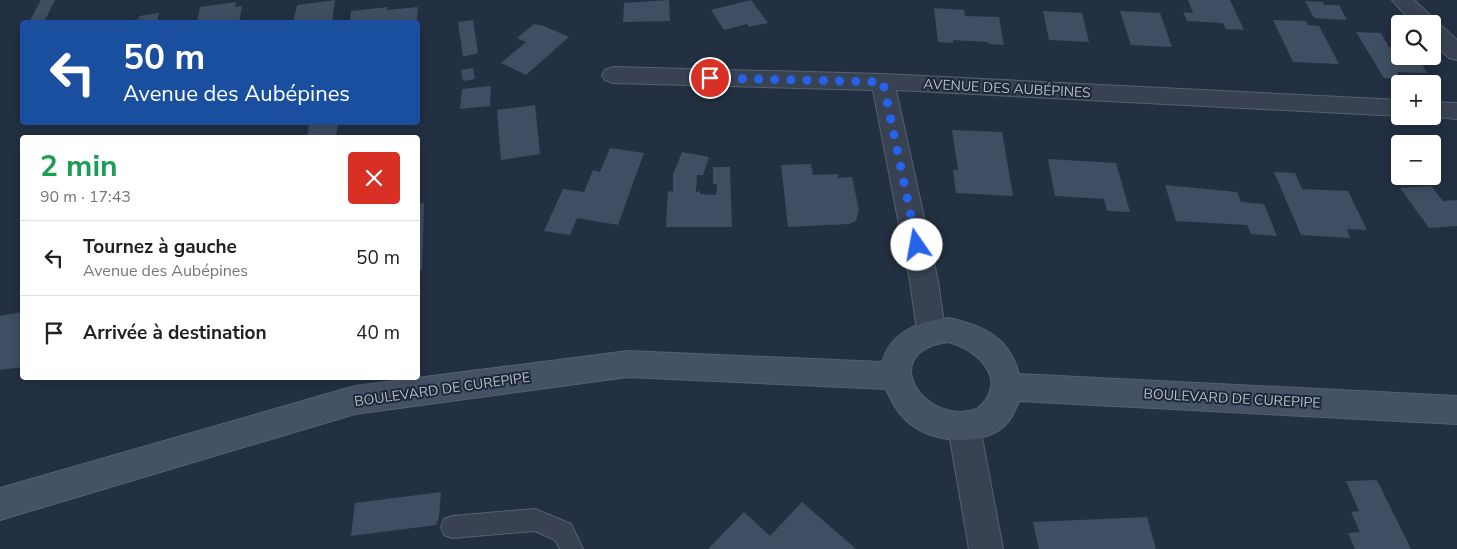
<!DOCTYPE html>
<html lang="fr">
<head>
<meta charset="utf-8">
<style>
  body { margin:0; font-family:"Nunito Sans",sans-serif; background:#f6f6f6; color:#222; height:100vh; display:flex; flex-direction:column; font-size:19px; white-space:nowrap }
  * { box-sizing:border-box; margin:0 }
  p { font-size:16px; color:#767676 }
  .icon { flex:none; width:28px; height:28px; fill:none; stroke:currentColor; stroke-width:2; stroke-linecap:round; stroke-linejoin:round }
  .map { position:relative; flex:1; overflow:hidden }
  .details { position:absolute; left:20px; top:135px; width:400px; height:245px; display:flex; flex-direction:column; background:#fff; border-radius:5px; box-shadow:0 2px 12px #0003 }
  .details>* { flex:none }
  .banner { position:absolute; left:20px; top:20px; width:400px; height:105px; border-radius:5px; box-shadow:0 2px 12px #0003; background:#1a4fa0; color:#fff; overflow:hidden }
  .controls { position:absolute; left:1391px; top:15px; display:grid; gap:10px }
  .controls a { display:grid; place-items:center; width:50px; height:50px; border-radius:5px; background:#fff; box-shadow:0 2px 12px #0003; font-size:25px }
  .pin { position:absolute; display:grid; place-items:center; width:42px; height:42px; color:#fff; margin:-21px; border:2px solid #fff; border-radius:50%; box-shadow:0 1px 5px #0007 }
  .me { position:absolute; width:55px; margin:-28px; rotate:348deg; stroke-linejoin:round; filter:drop-shadow(0 0 4px #0008) }
  .turn { display:flex; align-items:center; gap:18px; height:105px; padding:0 20px; font-size:22px }
  .turn .icon { width:65px; height:65px; stroke-width:2.5 }
  .turn b { display:block; font-size:35px; line-height:42px }
  .round { display:grid; place-items:center; flex:none; width:52px; height:52px; border-radius:5px; background:#f6f6f6 }
  .head { display:flex; align-items:center; justify-content:space-between; height:85px; padding:0 20px }
  h1 { font-size:30px; font-weight:700; line-height:38px; color:#1e9e55 }
  ul { padding:0; list-style:none }
  li { display:flex; align-items:center; gap:15px; height:75px; padding:0 20px; border-top:1px solid #e0e0e0 }
  li div { flex:1 }
  li b { display:block; font-size:19px }
  li em { font-style:normal }
  .map>svg:first-child { display:block }
</style>
</head>
<body>
<div class="map">
<svg width="1457" height="549" viewBox="0 0 1457 549">
  <rect width="100%" height="100%" fill="#233042"/>
  <g fill="#3f4e62">
    <path d="M41,0h14l-11,22h-15z"/>
    <path d="M335,0l-3,22h-39l4,-17z"/>
    <path d="M669,0l1,21 -47,1 1,-19z"/>
    <path d="M751,0l17,23 -19,4 -2,-3 -23,6 -13,-20z"/>
    <path d="M1188,0h42l14,30 -18,-1 -3,-6 -36,-2 -4,-9 10,1z"/>
    <path d="M1305,1l18,1 1,3h15l8,15 -33,-2z"/>
    <path d="M236,2l-1,5 7,-1 -3,16h-42l3,-15z"/>
    <path d="M388,7l-1,3 31,-3 -1,15h-67l1,-11z"/>
    <path d="M934,8l30,2 1,6 34,1 5,28 -15,-1 -1,-2 -35,-2v3l-15,-1z"/>
    <path d="M1043,11l39,2 7,29 -40,-2z"/>
    <path d="M1120,11l40,2 12,34 -41,-2z"/>
    <path d="M159,13l-2,9h-32l14,-3v-3z"/>
    <path d="M473,20l5,33 -15,4 -5,-35z"/>
    <path d="M1273,20l33,1 2,4 11,1 20,38 -46,-2z"/>
    <path d="M534,24l10,2 25,11 -43,38 -25,-12 25,-21 -9,-4z"/>
    <path d="M1356,32l25,1 8,14h11v9h14l2,4 4,1 7,12 -30,-1 4,7 -17,-1z"/>
    <path d="M473,68l2,11 -12,2 -2,-11z"/>
    <path d="M491,86l-1,20 -30,3 2,-20z"/>
    <path d="M535,105l5,49 -39,6 -4,-50z"/>
    <path d="M325,122h13l-2,16h-29l2,-14z"/>
    <path d="M952,130l50,2 11,64 -57,-3 -3,-23h5z"/>
    <path d="M610,148l34,5 -26,72 -41,-7 -7,17 -26,-4 19,-42 21,3 9,-22 7,2z"/>
    <path d="M682,152l27,5 -6,18h-6l-1,17 4,-1v3l16,1 1,-11h-4v-17h17l2,60h-66l2,-36 5,1v-17z"/>
    <path d="M1048,159l68,4 14,49 -23,-1 -3,-12 -49,-3z"/>
    <path d="M811,164l2,11 25,-1v4l14,-1 7,33 -3,11 -7,3 -61,3 -7,-62z"/>
    <path d="M1274,172l21,1 7,16 46,2 19,39 -20,-1 3,9 -49,-3z"/>
    <path d="M1165,185l72,7 4,10 23,2 13,32 -26,-2 -4,-9 -71,-4z"/>
    <path d="M1431,186l12,15 14,-1v26l-28,2 -29,-40z"/>
    <path d="M424,203l-2,67 -4,1v-67z"/>
    <path d="M22,312v55l-22,3v-54z"/>
    <path d="M1377,480l34,69h-56l-7,-16 12,-1 -9,-20 8,-1 -13,-30z"/>
    <path d="M441,492l-2,25 -3,8 -85,11 4,-33z"/>
    <path d="M802,502l54,47h-148l36,-37 26,24z"/>
    <path d="M1147,517l9,32h-117l-6,-27z"/>
  </g>
  <g fill="none" stroke-linecap="round" stroke-linejoin="round">
    <defs>
      <path id="service" d="M535,509l36,15 12,25h-23l-5,-9 -20,-9 -83,7 -8,-3 -3,-8 3,-8 8,-3z"/>
      <g id="minor">
        <path d="M1392,0h22l43,40v20l-8,-2 -17,-16v-18h-18z"/>
        <path d="M613,67l270,7 517,26v16l-504,-26 42,191 7,50 -4,9 -10,3 -10,-3 -4,-9 -7,-50 -37,-191 -260,-7 -8,-3 -3,-5 3,-5z"/>
        <path d="M1432,102l25,1v16l-32,-3h7z"/>
        <path d="M964,413l11,4 5,10 23,122h-34l-21,-122 5,-10z"/>
      </g>
      <path id="secondary" d="M948,318c34,7 62,19 71,56l438,22v28l-438,-23c-3,7 -6,15 -11,21 -22,26 -74,22 -99,1 -11,-9 -17,-21 -23,-34l-258,-12 -273,37 -355,106v-32l355,-102 273,-35 254,11c9,-31 37,-41 66,-44zM948,342c32,8 62,40 29,67 -51,19 -103,-57 -29,-67z"/>
    </defs>
    <use href="#service" stroke="#56606f" stroke-width="2"/>
    <use href="#minor" stroke="#56606f" stroke-width="2"/>
    <use href="#secondary" stroke="#56606f" stroke-width="2"/>
    <use href="#service" fill="#384252" fill-rule="evenodd"/>
    <use href="#minor" fill="#384252" fill-rule="evenodd"/>
    <use href="#secondary" fill="#455165" fill-rule="evenodd"/>
  </g>
  <g fill="none" stroke-linecap="round" stroke-linejoin="round">
    <path stroke="#2563eb" stroke-width="9" stroke-dasharray="0 16.2" d="M710,78l173,4 34,163"/>
  </g>
  <g text-anchor="middle" stroke-width="4" stroke-linejoin="round" paint-order="stroke">
    <g font-size="14" fill="#b5bdcc" stroke="#1d2737">
      <text transform="translate(1007 88) rotate(3)" y="5">AVENUE DES AUBÉPINES</text>
      <text transform="translate(442 389) rotate(-8)" y="5">BOULEVARD DE CUREPIPE</text>
      <text transform="translate(1232 398) rotate(3)" y="5">BOULEVARD DE CUREPIPE</text>
    </g>
  </g>
</svg>
<div class="controls">
<a><svg class="icon" aria-label="search" viewBox="0 0 24 24"><circle cx="10" cy="10" r="6"/><path d="M15 15l6 6"/></svg></a>
<a>+</a>
<a>−</a>
</div>
<div class="pin" style="left:710px;top:78px;background:#d93025"><svg class="icon" aria-label="arrive" viewBox="0 0 24 24"><path d="M6 21V4h12l-3 4 3 4H6"/></svg></div>
<svg class="me" style="left:917px;top:245px" viewBox="-20 -20 40 40"><circle r="19" fill="#fff"/><path d="M0-13L10 11 0 6-10 11z" fill="#2563eb"/></svg>
<div class="banner">
<div class="turn"><svg class="icon" aria-label="left" viewBox="0 0 24 24"><path d="M17 20v-9H6M10 6l-5 5 5 5"/></svg><div><b>50 m</b>Avenue des Aubépines</div></div>
</div>
<section class="details">
<div class="head"><div><h1>2 min</h1><p>90 m · 17:43</p></div><a class="round" style="background:#d93025;color:#fff"><svg class="icon" aria-label="close" viewBox="0 0 24 24"><path d="M6 6l12 12M18 6L6 18"/></svg></a></div>
<ul>
<li><svg class="icon" aria-label="left" viewBox="0 0 24 24"><path d="M17 20v-9H6M10 6l-5 5 5 5"/></svg><div><b>Tournez à gauche</b><p>Avenue des Aubépines</p></div><em>50 m</em></li>
<li><svg class="icon" aria-label="arrive" viewBox="0 0 24 24"><path d="M6 21V4h12l-3 4 3 4H6"/></svg><div><b>Arrivée à destination</b></div><em>40 m</em></li>
</ul>
</section>
</div>
</body>
</html>
